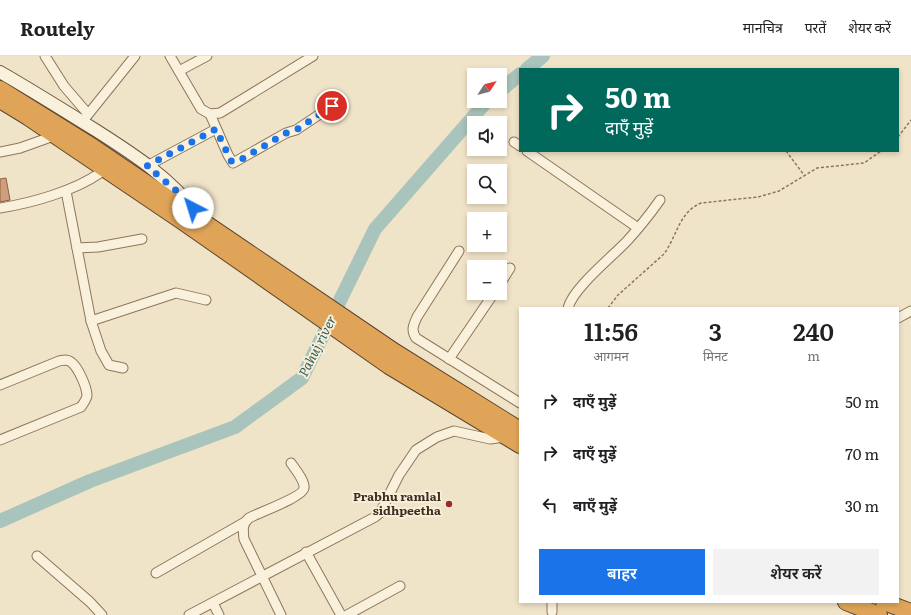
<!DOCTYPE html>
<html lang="hi">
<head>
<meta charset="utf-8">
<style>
  body { margin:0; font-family:Literata,"Noto Sans Devanagari",serif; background:#f2f2f2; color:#202124; height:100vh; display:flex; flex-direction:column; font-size:15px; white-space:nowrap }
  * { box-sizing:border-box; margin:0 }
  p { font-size:13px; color:#757577 }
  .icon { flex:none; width:22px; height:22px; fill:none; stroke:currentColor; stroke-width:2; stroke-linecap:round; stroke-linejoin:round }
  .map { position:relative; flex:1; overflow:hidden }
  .sheet { position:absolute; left:519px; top:251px; width:380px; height:296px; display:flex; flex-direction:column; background:#fff; border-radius:0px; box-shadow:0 2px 6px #0003 }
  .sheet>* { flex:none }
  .top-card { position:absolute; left:519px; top:12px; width:380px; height:84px; border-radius:0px; box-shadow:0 2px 6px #0003; background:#00695c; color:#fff; overflow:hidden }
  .needle { width:26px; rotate:54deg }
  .buttons { position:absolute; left:467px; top:12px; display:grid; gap:8px }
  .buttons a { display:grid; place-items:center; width:40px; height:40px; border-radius:0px; background:#fff; box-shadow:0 2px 6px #0003; font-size:20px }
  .pin { position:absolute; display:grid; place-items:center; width:34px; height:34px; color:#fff; margin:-17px; border:2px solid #fff; border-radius:50%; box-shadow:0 1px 4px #0007 }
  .me { position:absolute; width:44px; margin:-22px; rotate:320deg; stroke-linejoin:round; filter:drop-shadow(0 0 3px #0008) }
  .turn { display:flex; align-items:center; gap:14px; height:84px; padding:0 20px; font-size:18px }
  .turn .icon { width:52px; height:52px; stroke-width:2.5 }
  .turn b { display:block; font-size:28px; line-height:34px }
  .eta { display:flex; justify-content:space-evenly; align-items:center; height:68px; text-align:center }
  .eta b { font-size:24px; font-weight:600; line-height:28px }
  .action { display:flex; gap:8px; margin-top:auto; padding:8px 20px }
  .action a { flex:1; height:46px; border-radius:0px; background:#1a73e8; color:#fff; font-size:16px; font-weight:600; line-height:46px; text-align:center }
  .action a+a { background:#f2f2f2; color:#202124 }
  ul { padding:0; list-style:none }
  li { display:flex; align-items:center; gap:12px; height:52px; padding:0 20px }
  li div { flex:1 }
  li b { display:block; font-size:15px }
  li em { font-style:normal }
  header { display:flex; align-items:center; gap:24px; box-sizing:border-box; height:56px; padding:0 20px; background:#fff; border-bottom:1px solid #e0e0e0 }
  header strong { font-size:19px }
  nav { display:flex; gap:22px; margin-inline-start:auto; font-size:14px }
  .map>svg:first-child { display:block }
</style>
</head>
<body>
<header>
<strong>Routely</strong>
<nav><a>मानचित्र</a><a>परतें</a><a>शेयर करें</a></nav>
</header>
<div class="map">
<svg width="911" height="559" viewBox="0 0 911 559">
  <rect width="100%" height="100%" fill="#f0e4c8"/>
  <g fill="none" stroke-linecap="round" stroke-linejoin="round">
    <g stroke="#a9c4bc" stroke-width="14">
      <path d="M527,13l16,-13"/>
      <path d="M500,35l20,-17"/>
      <path d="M0,465l90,-40 145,-54 67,-49 73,-149 112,-128"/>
    </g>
  </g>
  <path fill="#cf9f7d" stroke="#8d5f41" d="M6,122l4,22 -10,2v-23z"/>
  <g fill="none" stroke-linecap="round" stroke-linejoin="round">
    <defs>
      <g id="street">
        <path d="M45,0l19,30 24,28"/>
        <path d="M170,0l31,53 9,5 10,-1 93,-57"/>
        <path d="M179,15l28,-15"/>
        <path d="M210,58l18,41 5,8 53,-30 10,-3 36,-24"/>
        <path d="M82,66l53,-66"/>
        <path d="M514,86l6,4"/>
        <path d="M527,95l111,77"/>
        <path d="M0,96l20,-4 28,-10"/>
        <path d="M147,110l69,-37"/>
        <path d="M66,135l25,130 10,30 8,14 14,3"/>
        <path d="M0,152c32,-5 74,-17 100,-35"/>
        <path d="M77,192l21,-1 44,-8"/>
        <path d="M459,195l-42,66c-4,9 -6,13 -1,21l104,65"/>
        <path d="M500,228l10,-16"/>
        <path d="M568,252c5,-20 44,-51 59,-67 12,-13 23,-27 33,-41"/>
        <path d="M898,262l13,-7"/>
        <path d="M91,265l85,-28 30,7"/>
        <path d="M449,303l45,-66"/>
        <path d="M0,329l59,-24c5,-1 8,-2 12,1 7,5 16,25 16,34 -1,4 -4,8 -6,11l-81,33"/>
        <path d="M306,496l35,63"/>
        <path d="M37,500l53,46 12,13"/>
        <path d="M156,517l89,-51"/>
        <path d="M213,547l6,12"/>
        <path d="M552,556v-10"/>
        <path d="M189,559l186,-98 5,-4 19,-38 17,-25 21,-13 17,-6 36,8 15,-2"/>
        <path d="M281,559l-37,-76c-1,-9 -2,-15 5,-21 9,-5 54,-21 55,-30 1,-7 -9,-19 -13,-25"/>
        <path d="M347,559l53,-29"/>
      </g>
      <path id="secondary" d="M0,16c33,19 65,39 97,59 36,23 75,48 100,83"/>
      <g id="highway">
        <path d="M0,33l93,58 302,205 125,78"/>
        <path d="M0,44l28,17 154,104 207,145 131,79"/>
        <path d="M846,546l33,13"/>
        <path d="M884,546l27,10"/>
      </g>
    </defs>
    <use href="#street" stroke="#8d765c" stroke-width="11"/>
    <use href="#secondary" stroke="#6f573f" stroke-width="14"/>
    <use href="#highway" stroke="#5b4430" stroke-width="18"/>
    <g stroke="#8d765c" stroke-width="1.5" stroke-dasharray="3 2" stroke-linecap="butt">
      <path d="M898,81l13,-17"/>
      <path d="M786,95l18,24"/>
      <path d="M608,252l10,-13 46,-41c13,-18 15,-42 37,-51l57,-6 21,-6 38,-23 47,-5 17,-12"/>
    </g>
    <use href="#street" stroke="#faf1dc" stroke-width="9"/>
    <use href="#secondary" stroke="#faf1dc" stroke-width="12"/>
    <use href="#highway" stroke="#e0a458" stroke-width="16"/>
  </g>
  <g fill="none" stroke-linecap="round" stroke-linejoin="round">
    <path stroke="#1a73e8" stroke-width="7" stroke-dasharray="0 12.6" d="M193,152l-8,-10 -38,-32 69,-37 15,32 6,1 49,-29 10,-3 36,-24"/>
  </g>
  <circle fill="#9e2a2b" stroke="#f7eed8" stroke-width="1.5" cx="449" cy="448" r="4"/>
  <g text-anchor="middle" stroke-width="4" stroke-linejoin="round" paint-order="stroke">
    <g font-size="12" font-weight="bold" fill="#3d2e20" stroke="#f7eed8" text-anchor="end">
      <text x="441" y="445">Prabhu ramlal<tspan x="441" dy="14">sidhpeetha</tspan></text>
    </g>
    <g font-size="13" font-style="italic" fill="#2f5d5a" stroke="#f7eed8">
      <text transform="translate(317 290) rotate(-63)" y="5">Pahuj river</text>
    </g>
  </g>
</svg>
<div class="buttons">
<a><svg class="needle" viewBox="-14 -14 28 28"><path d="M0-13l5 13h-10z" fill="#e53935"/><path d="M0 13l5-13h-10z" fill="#757577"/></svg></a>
<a><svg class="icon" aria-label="sound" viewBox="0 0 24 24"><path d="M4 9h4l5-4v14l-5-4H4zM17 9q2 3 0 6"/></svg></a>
<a><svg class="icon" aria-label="search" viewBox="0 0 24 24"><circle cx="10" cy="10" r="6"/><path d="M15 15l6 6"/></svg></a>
<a>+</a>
<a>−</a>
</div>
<div class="pin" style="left:332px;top:50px;background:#d93025"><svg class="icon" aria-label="arrive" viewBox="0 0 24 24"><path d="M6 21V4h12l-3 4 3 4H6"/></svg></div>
<svg class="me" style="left:193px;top:152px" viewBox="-20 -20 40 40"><circle r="19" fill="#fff"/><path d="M0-13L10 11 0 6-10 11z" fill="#1a73e8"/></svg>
<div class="top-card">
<div class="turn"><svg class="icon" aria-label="right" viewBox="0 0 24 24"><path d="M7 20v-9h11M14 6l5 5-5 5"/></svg><div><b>50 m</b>दाएँ मुड़ें</div></div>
</div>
<section class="sheet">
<div class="eta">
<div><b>11:56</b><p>आगमन</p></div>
<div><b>3</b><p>मिनट</p></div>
<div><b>240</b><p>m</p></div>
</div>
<ul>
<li><svg class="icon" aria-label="right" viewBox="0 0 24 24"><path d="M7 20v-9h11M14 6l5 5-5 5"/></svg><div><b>दाएँ मुड़ें</b></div><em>50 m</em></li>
<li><svg class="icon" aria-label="right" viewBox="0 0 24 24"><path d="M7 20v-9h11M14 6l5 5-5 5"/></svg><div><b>दाएँ मुड़ें</b></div><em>70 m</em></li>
<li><svg class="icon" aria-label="left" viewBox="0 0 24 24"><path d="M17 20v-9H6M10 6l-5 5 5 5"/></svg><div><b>बाएँ मुड़ें</b></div><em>30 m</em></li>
</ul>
<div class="action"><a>बाहर</a><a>शेयर करें</a></div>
</section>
</div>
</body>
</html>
